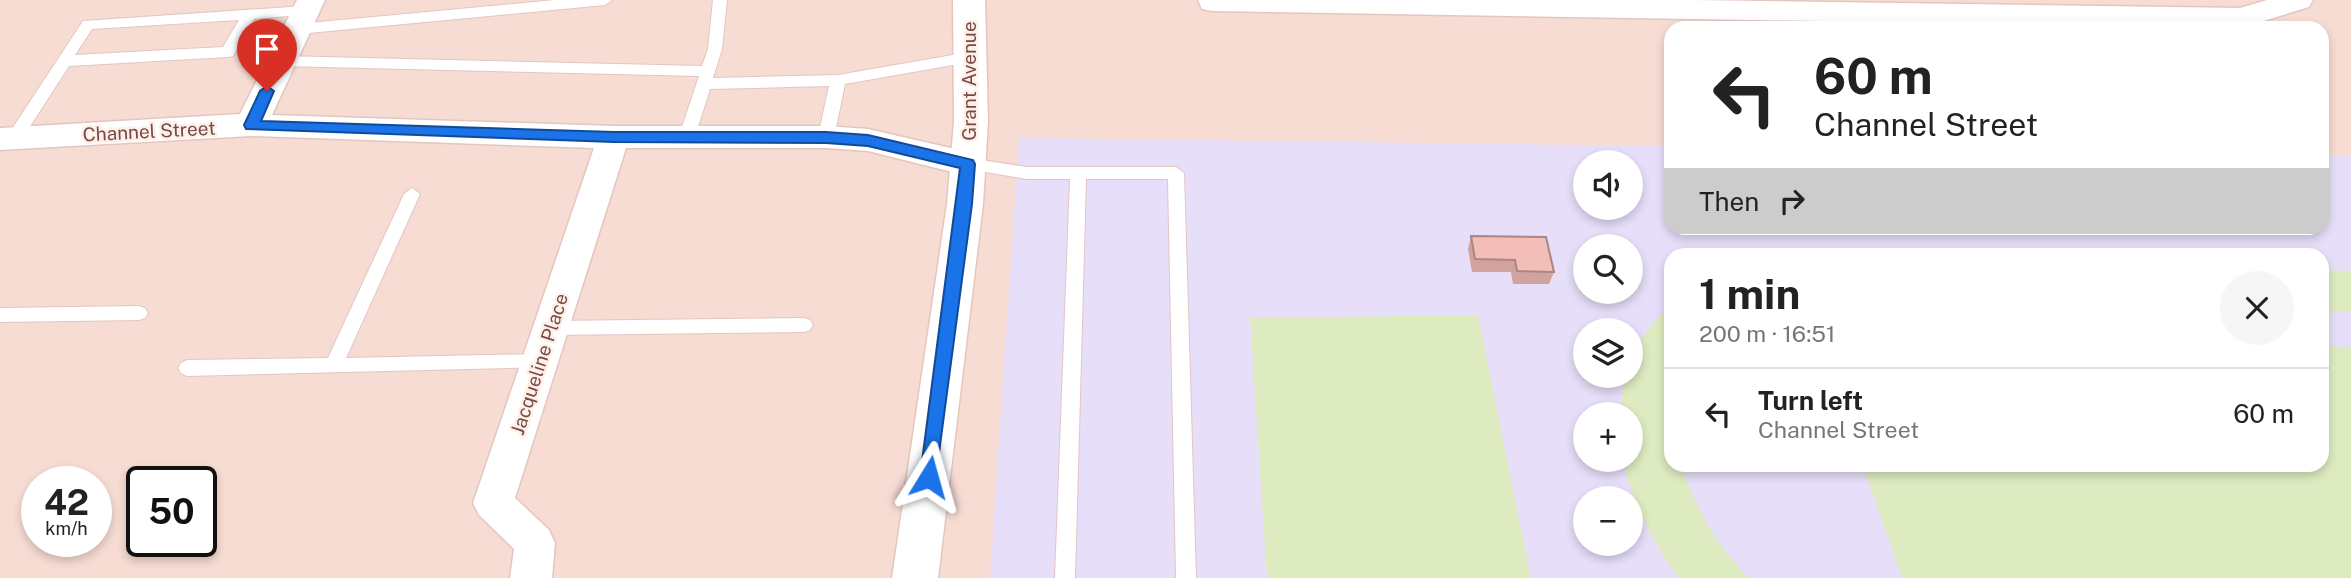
<!DOCTYPE html>
<html lang="en">
<head>
<meta charset="utf-8">
<style>
  body { margin:0; font-family:"Public Sans",sans-serif; background:#f6f6f6; color:#222; height:100vh; display:flex; flex-direction:column; font-size:26px; white-space:nowrap }
  * { box-sizing:border-box; margin:0 }
  p { font-size:23px; color:#767676 }
  .icon { flex:none; width:38px; height:38px; fill:none; stroke:currentColor; stroke-width:2; stroke-linecap:round; stroke-linejoin:round }
  .map { position:relative; flex:1; overflow:hidden }
  .panel { position:absolute; left:1664px; top:248px; width:665px; height:224px; display:flex; flex-direction:column; background:#fff; border-radius:21px; box-shadow:0 4px 10px #0003 }
  .panel>* { flex:none }
  .top-card { position:absolute; left:1664px; top:21px; width:665px; height:214px; border-radius:21px; box-shadow:0 4px 10px #0003; background:#fff; color:#222; overflow:hidden }
  .controls { position:absolute; left:1573px; top:150px; display:grid; gap:14px }
  .controls a { display:grid; place-items:center; width:70px; height:70px; border-radius:50%; background:#fff; box-shadow:0 4px 10px #0003; font-size:35px }
  .speed { position:absolute; left:21px; top:466px; display:flex; gap:14px; font-size:35px; font-weight:700; text-align:center }
  .speed>* { display:grid; place-content:center; width:91px; height:91px; border-radius:50%; background:#fff; box-shadow:0 4px 10px #0003; line-height:1 }
  .speed small { font-size:18px; font-weight:400 }
  .speed .limit { border:4px solid #111; border-radius:10px; background:#fff; color:#111 }
  .pin { position:absolute; display:grid; place-items:center; width:60px; height:60px; color:#fff; margin:-72px -30px; border-radius:50% 50% 50% 0; rotate:-45deg; box-shadow:0 0 7px #0007 }
  .pin .icon { rotate:45deg }
  .me { position:absolute; width:77px; margin:-38px; rotate:8deg; stroke-linejoin:round; filter:drop-shadow(0 0 5px #0008) }
  .turn { display:flex; align-items:center; gap:24px; height:147px; padding:0 35px; font-size:32px }
  .turn .icon { width:91px; height:91px; stroke-width:2.5 }
  .turn b { display:block; font-size:49px; line-height:60px }
  .then { display:flex; align-items:center; height:66px; padding:0 35px; background:#0003; gap:14px; font-size:26px }
  .round { display:grid; place-items:center; flex:none; width:74px; height:74px; border-radius:37px; background:#f6f6f6 }
  .headline { display:flex; align-items:center; justify-content:space-between; height:119px; padding:0 35px }
  h1 { font-size:42px; font-weight:700; line-height:52px }
  ul { padding:0; list-style:none }
  li { display:flex; align-items:center; gap:21px; height:91px; padding:0 35px; border-top:2px solid #e0e0e0 }
  li div { flex:1 }
  li b { display:block; font-size:26px }
  li em { font-style:normal }
  .map>svg:first-child { display:block }
</style>
</head>
<body>
<div class="map">
<svg width="2351" height="578" viewBox="0 0 2351 578">
  <rect width="100%" height="100%" fill="#fdeae2"/>
  <path fill="#f7dcd3" fill-rule="evenodd" d="M0,0h2351v578h-2351zM1671,28h651v200h-651zM1586,163h45v45h-45zM1586,247h45v45h-45zM1671,256h651v210h-651zM1586,331h45v45h-45zM1586,415h45v45h-45zM37,481h59v60h-59zM142,481h59v60h-59zM1586,499h45v45h-45z"/>
  <path fill="#e7def9" fill-rule="evenodd" d="M1019,138l652,8v82h651v-73l29,1v422h-1361zM1586,163h45v45h-45zM1586,247h45v45h-45zM1671,256h651v210h-651zM1586,331h45v45h-45zM1586,415h45v45h-45zM1586,499h45v45h-45z"/>
  <g fill="#deebc0">
    <path d="M2322,270l29,1v40h-29z"/>
    <path d="M1671,305v161h10c15,42 35,79 68,112h-70c-27,-37 -43,-70 -56,-114l-1,-4h9v-45h-12l6,-39h6c0,-30 19,-51 40,-71z"/>
    <path d="M1478,315l53,263h-264l-17,-260z"/>
    <path d="M2322,346l29,1v231h-449l-39,-112h459z"/>
  </g>
  <g fill="none" stroke-linecap="round" stroke-linejoin="round">
    <defs>
      <g id="lane">
        <path d="M555,0h57l-7,5 -307,29 -7,-5 7,-5z"/>
        <path d="M713,0h14l-5,49 -9,29 125,-3 132,-23 8,5 -8,5 -125,22 -11,53 -8,6 -8,-6 11,-51 -119,3 -15,47 -8,6 -8,-6 20,-60 -418,-10 -8,-5 8,-5 421,10 6,-17z"/>
        <path d="M305,6l5,2 2,3 -2,3 -56,5 -21,37 -5,1 -159,9 -49,76h-12l-2,-4 77,-117zM239,20l-16,27 -148,8 17,-26z"/>
        <path d="M968,158l59,9h149l8,6 12,405h-20l-8,-399h-82l-11,399h-20l15,-399h-43l-65,-11 -2,-4 2,-4z"/>
        <path d="M412,188l8,6 -74,164 193,-4 6,3 3,5 -3,5 -358,9 -6,-3 -3,-5 3,-5 6,-3 141,-2 76,-164z"/>
        <path d="M139,306l6,2 3,5 -3,5 -6,2 -139,2v-14z"/>
        <path d="M804,318l6,2 3,5 -3,5 -6,2 -253,3 -6,-2 -3,-5 3,-5 6,-2z"/>
      </g>
      <g id="street">
        <path d="M297,0h28l-53,115 342,11h212l42,3 100,23 11,4 5,8 -5,8 -11,4 -100,-25 -42,-3h-200l-111,350 34,32 6,13 -3,35h-42l4,-29 -35,-34 -6,-12 121,-355 -343,-12 -251,14v-22l240,-14z"/>
        <path d="M1198,0h495l547,8 27,-8h46l-4,7 -68,21 -1029,-17 -10,-2z"/>
      </g>
      <path id="secondary" d="M953,0h32l3,121 -5,83 -45,374h-46l55,-374 7,-83z"/>
    </defs>
    <use href="#lane" stroke="#e3c6c0" stroke-width="2"/>
    <use href="#street" stroke="#e3c6c0" stroke-width="3"/>
    <use href="#secondary" stroke="#e9c4bd" stroke-width="3"/>
    <use href="#lane" fill="#fff" fill-rule="evenodd"/>
    <use href="#street" fill="#fff" fill-rule="evenodd"/>
    <use href="#secondary" fill="#fff" fill-rule="evenodd"/>
  </g>
  <path fill="#d1a39e" d="M1471,236l83,36 -5,12h-36l-2,-12h-39l-4,-23z"/>
  <path fill="#f3beb8" stroke="#aa8581" stroke-width="2" d="M1471,236l75,1 8,35 -37,-1 -2,-11 -40,-1z"/>
  <path fill="#1a73e8" stroke="#114b97" stroke-width="2" d="M267,86l7,5 -13,30 353,11h212l42,3 105,25 2,4 -3,40 -37,279 -6,2 -7,-2 -2,-6 40,-309 -92,-22 -42,-3 -212,-1 -368,-13 -2,-4 16,-34z"/>
  <g text-anchor="middle" stroke-width="5" stroke-linejoin="round" paint-order="stroke">
    <g font-size="19" fill="#754a47" stroke="#ffefe9">
      <text transform="translate(969 81) rotate(-90)" y="7">Grant Avenue</text>
      <text transform="translate(149 131) rotate(-3)" y="7">Channel Street</text>
      <text transform="translate(539 364) rotate(-72)" y="7">Jacqueline Place</text>
    </g>
  </g>
</svg>
<div class="controls">
<a><svg class="icon" aria-label="sound" viewBox="0 0 24 24"><path d="M4 9h4l5-4v14l-5-4H4zM17 9q2 3 0 6"/></svg></a>
<a><svg class="icon" aria-label="search" viewBox="0 0 24 24"><circle cx="10" cy="10" r="6"/><path d="M15 15l6 6"/></svg></a>
<a><svg class="icon" aria-label="layers" viewBox="0 0 24 24"><path d="M12 4l9 5-9 5-9-5zM3 14l9 5 9-5"/></svg></a>
<a>+</a>
<a>−</a>
</div>
<div class="speed"><div>42<small>km/h</small></div><div class="limit">50</div></div>
<div class="pin" style="left:267px;top:91px;background:#d93025"><svg class="icon" aria-label="arrive" viewBox="0 0 24 24"><path d="M6 21V4h12l-3 4 3 4H6"/></svg></div>
<svg class="me" style="left:929px;top:477px" viewBox="-20 -20 40 40"><path d="M0-17L14 15 0 8-14 15z" fill="#1a73e8" stroke="#fff" stroke-width="4"/></svg>
<div class="top-card">
<div class="turn"><svg class="icon" aria-label="left" viewBox="0 0 24 24"><path d="M17 20v-9H6M10 6l-5 5 5 5"/></svg><div><b>60 m</b>Channel Street</div></div>
<div class="then">Then<svg class="icon" aria-label="right" viewBox="0 0 24 24"><path d="M7 20v-9h11M14 6l5 5-5 5"/></svg></div>
</div>
<section class="panel">
<div class="headline"><div><h1>1 min</h1><p>200 m · 16:51</p></div><a class="round"><svg class="icon" aria-label="close" viewBox="0 0 24 24"><path d="M6 6l12 12M18 6L6 18"/></svg></a></div>
<ul>
<li><svg class="icon" aria-label="left" viewBox="0 0 24 24"><path d="M17 20v-9H6M10 6l-5 5 5 5"/></svg><div><b>Turn left</b><p>Channel Street</p></div><em>60 m</em></li>
</ul>
</section>
</div>
</body>
</html>
